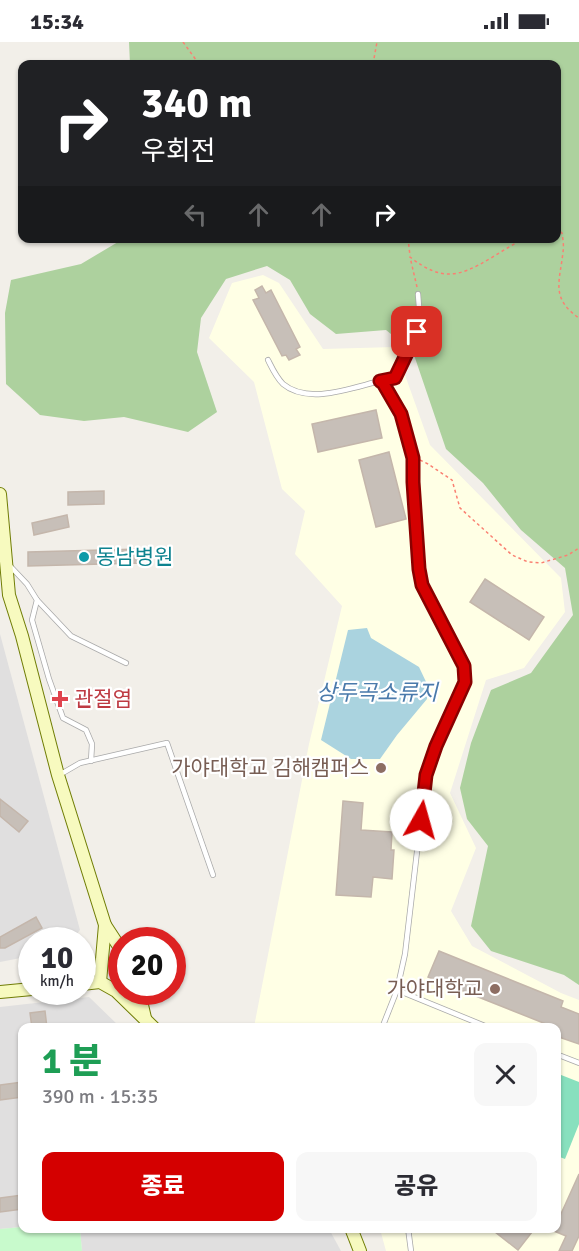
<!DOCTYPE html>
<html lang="ko">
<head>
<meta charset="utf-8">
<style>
  body { margin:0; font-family:Signika,"Noto Sans KR",sans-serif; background:#f7f7f7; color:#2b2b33; height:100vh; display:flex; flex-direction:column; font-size:22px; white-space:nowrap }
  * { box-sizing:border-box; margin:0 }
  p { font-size:20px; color:#7c7c81 }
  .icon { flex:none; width:33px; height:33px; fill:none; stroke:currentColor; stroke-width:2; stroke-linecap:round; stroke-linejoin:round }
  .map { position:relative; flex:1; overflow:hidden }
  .panel { position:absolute; left:18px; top:981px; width:543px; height:210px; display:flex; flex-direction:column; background:#fff; border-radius:12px; box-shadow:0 2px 4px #0004 }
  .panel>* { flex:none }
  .top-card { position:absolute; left:18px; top:18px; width:543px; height:183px; border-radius:12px; box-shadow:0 2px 4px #0004; background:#202124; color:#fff; overflow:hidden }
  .speed { position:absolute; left:18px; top:885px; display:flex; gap:12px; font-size:30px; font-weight:700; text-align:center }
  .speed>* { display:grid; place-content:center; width:78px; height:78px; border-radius:50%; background:#fff; box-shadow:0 2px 4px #0004; line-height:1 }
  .speed small { font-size:15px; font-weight:400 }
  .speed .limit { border:9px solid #d22; background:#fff; color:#111 }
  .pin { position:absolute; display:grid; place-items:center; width:51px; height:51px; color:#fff; margin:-26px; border-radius:12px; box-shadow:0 3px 9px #0006 }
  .me { position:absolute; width:66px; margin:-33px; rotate:7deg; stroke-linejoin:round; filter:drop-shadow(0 0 4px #0008) }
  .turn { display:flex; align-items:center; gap:21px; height:126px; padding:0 24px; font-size:27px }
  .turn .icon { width:78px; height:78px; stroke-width:2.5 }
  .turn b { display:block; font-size:42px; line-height:51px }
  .lanes { display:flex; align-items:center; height:57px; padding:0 24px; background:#0003; justify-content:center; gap:30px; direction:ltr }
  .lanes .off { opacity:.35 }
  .round { display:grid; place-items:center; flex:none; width:63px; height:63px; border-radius:12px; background:#f7f7f7 }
  .summary { display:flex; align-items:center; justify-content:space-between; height:102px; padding:0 24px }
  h1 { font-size:36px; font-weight:800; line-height:45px; color:#1e9e55 }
  .action { display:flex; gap:12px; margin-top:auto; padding:12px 24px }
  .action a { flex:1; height:69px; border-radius:12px; background:#d40000; color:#fff; font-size:24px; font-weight:800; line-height:69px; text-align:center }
  .action a+a { background:#f7f7f7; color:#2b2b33 }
  .status { display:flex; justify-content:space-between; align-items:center; height:42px; padding:0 30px; background:#fff; direction:ltr }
  .status svg { height:16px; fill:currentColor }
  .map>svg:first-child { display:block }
</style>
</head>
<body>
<div class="status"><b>15:34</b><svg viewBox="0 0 49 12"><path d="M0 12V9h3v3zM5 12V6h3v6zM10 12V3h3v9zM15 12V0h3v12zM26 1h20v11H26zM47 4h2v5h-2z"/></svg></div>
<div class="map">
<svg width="579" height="1209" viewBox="0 0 579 1209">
  <rect width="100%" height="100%" fill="#f2efe9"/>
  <g fill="#e0dfdf">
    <path d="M0,592l80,296 -8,10h-40l-1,16 -31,6z"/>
    <path d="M89,955l31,30 -98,1v199l-22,2v-222z"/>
    <path d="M80,1187h249l12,22h-259z"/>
  </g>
  <path fill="#ffffe5" d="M263,233l16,8 44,66 72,-2 35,98 131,133 4,34 -41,56 -38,12 -36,113 26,55 -25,63 21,35 89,47 18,7v251h-193l-6,-22 176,-1v-200l-302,-1 55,-283 33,-138 -47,-52 10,-43 -23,-22 -28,-107 -45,-44 23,-55z"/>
  <path fill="#add19e" d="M129,0h450v943l-15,-10 -73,-24 -20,-25 17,-80 -21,-27 -7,-31 11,-45 20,-53 40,-17 42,-58 -8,-47 -44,-38 -38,-47 -37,-34 -33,-97 -27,-22 -50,4 -26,-20 -20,-34 -23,-14 -41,13 -25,39 -4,34 20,60 -29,20 -64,-15 -40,4 -44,-6 -34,-31 -1,-71 6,-33 70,-16 42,-25 433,-1v-174h-426z"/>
  <path fill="#c8facc" d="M22,1185v1l58,1 2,22h-82v-22z"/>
  <path fill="#88e0be" d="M556,1031l23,9v42l-14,35 -8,-3z"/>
  <path fill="#aad3df" d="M367,586l4,10 48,29 9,19 -1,13 -30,36 -17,24h-29l-30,-19 27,-110z"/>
  <g fill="#c7bfb8" stroke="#c4b6ab" stroke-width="1.5">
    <path d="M262,244l4,7 5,-3 29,57 -4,2 4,6 -11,5 -3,-5 -4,1 -29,-56 6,-2 -4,-8z"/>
    <path d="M376,368l6,28 -64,14 -6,-28z"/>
    <path d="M389,410l17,67 -30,8 -17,-67z"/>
    <path d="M104,449v13l-36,1v-13z"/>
    <path d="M67,473l2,12 -35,8 -2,-12z"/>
    <path d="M140,507l1,14 -113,3v-14z"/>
    <path d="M485,537l59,38 -15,23 -59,-38z"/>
    <path d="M0,757l28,22 -9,11 -19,-16z"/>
    <path d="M343,759l20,2 -2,27 31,2 -1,18h3l-2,29 -19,-2 -2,20 -35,-2z"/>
    <path d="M36,875l6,11 -37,20h-5v-11z"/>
    <path d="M439,909l124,50 -2,6 18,7v30l-23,-8 3,-6 -3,-2 -128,-51z"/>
    <path d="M45,969l2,17h-15l-2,-15z"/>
    <path d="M22,1040v15l-22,3v-15z"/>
    <path d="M579,1132v62l-7,15h-13l7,-15 -12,-5 1,-3h1v-3z"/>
    <path d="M22,1153v14l-22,3v-14z"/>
    <path d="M490,1186h38l4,4 -14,18z"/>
  </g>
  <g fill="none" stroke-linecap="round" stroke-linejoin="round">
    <defs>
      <g id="lane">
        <path d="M268,318c4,8 8,17 15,24 25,21 68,4 97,-3l3,2 18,31 12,44v24l6,87 3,16 42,81 1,16 -29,64 -10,29 -21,179 -8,36 -15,38"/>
        <path d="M380,339l15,-3 22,-46 2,-25 -1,-13"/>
        <path d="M10,524l17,18 10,16 -5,20 17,59 14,39 23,12 6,14 -1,17"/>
        <path d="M37,558l34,36 55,27"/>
        <path d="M61,732l19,-11 87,-20 46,132"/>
        <path d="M397,948l93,38"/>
        <path d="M556,1012l23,9"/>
        <path d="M408,1186l3,23"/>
      </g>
      <g id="secondary">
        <path d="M0,452l9,101 13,41 36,139 47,150 -5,57"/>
        <path d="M105,883l17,26"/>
        <path d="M82,942l18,-2 16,9 38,37"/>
        <path d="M0,950l32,-3"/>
        <path d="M139,950l6,26"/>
        <path d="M351,1186l9,23"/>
      </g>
    </defs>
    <use href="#lane" stroke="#a9a9a9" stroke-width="6"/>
    <use href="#secondary" stroke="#707d05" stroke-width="14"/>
    <g stroke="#fa8072" stroke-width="1.5" stroke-dasharray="3 3" stroke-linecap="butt">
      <path d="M183,0l16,22"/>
      <path d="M373,22l4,-22"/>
      <path d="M556,186l6,5c1,6 2,13 1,19 -3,29 -13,46 16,66"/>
      <path d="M408,196l2,18"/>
      <path d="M417,245l-7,-30c32,25 49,20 81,1 11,-7 22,-13 33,-20"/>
      <path d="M420,418l8,4 24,16 8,28 52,47 16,7 13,1 27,-8 11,-7"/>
    </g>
    <use href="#lane" stroke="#fff" stroke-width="4.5"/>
    <use href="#secondary" stroke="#f7fabf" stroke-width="12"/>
  </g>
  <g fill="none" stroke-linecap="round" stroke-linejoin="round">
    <defs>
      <path id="route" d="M417,290l-22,46 -15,3 3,2 18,31 12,44v24l6,87 3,16 42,81 1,16 -29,64 -10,29 -5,45"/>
    </defs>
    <use href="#route" stroke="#8a0000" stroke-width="15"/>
    <use href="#route" stroke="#d40000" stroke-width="10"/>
  </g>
  <circle fill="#0f9aa8" stroke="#fff" stroke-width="2" cx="84" cy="515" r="6"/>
  <path fill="#e0444e" stroke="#fff" stroke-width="2" d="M57 648h6v6h6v6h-6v6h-6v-6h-6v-6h6z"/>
  <g fill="#8d6e63" stroke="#fff" stroke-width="2">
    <circle cx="381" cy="726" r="6"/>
    <circle cx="495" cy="947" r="6"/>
  </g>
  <g text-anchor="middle" stroke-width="4.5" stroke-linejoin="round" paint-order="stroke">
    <g font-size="21" fill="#0d838f" stroke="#fff" text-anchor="start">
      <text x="96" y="522">동남병원</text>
    </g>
    <g font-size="21" fill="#be3a42" stroke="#fff" text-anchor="start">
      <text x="74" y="664">관절염</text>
    </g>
    <g font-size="21" fill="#785e54" stroke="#fff" text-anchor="end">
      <text x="369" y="733">가야대학교 김해캠퍼스</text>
      <text x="483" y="954">가야대학교</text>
    </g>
    <g font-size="22" font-style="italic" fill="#4a7aab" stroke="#fff">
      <text x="377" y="658">상두곡소류지</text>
    </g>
  </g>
</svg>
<div class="speed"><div>10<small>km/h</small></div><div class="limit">20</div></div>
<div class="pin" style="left:417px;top:290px;background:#d93025"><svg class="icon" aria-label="arrive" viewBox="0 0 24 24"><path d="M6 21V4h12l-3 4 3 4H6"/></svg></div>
<svg class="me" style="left:421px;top:778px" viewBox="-20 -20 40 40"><circle r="19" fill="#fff"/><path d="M0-13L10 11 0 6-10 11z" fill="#d40000"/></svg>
<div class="top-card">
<div class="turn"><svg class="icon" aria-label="right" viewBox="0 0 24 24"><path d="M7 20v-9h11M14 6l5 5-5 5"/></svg><div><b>340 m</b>우회전</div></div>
<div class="lanes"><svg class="icon off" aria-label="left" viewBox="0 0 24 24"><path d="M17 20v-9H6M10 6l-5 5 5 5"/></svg><svg class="icon off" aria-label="ahead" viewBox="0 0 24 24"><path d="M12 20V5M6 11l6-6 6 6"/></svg><svg class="icon off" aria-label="ahead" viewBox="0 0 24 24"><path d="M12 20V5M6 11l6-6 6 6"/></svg><svg class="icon" aria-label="right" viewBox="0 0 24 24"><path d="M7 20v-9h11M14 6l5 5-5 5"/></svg></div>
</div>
<section class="panel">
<div class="summary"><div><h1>1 분</h1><p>390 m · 15:35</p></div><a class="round"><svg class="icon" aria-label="close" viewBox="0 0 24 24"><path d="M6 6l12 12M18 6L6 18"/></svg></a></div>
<div class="action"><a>종료</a><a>공유</a></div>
</section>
</div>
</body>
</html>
